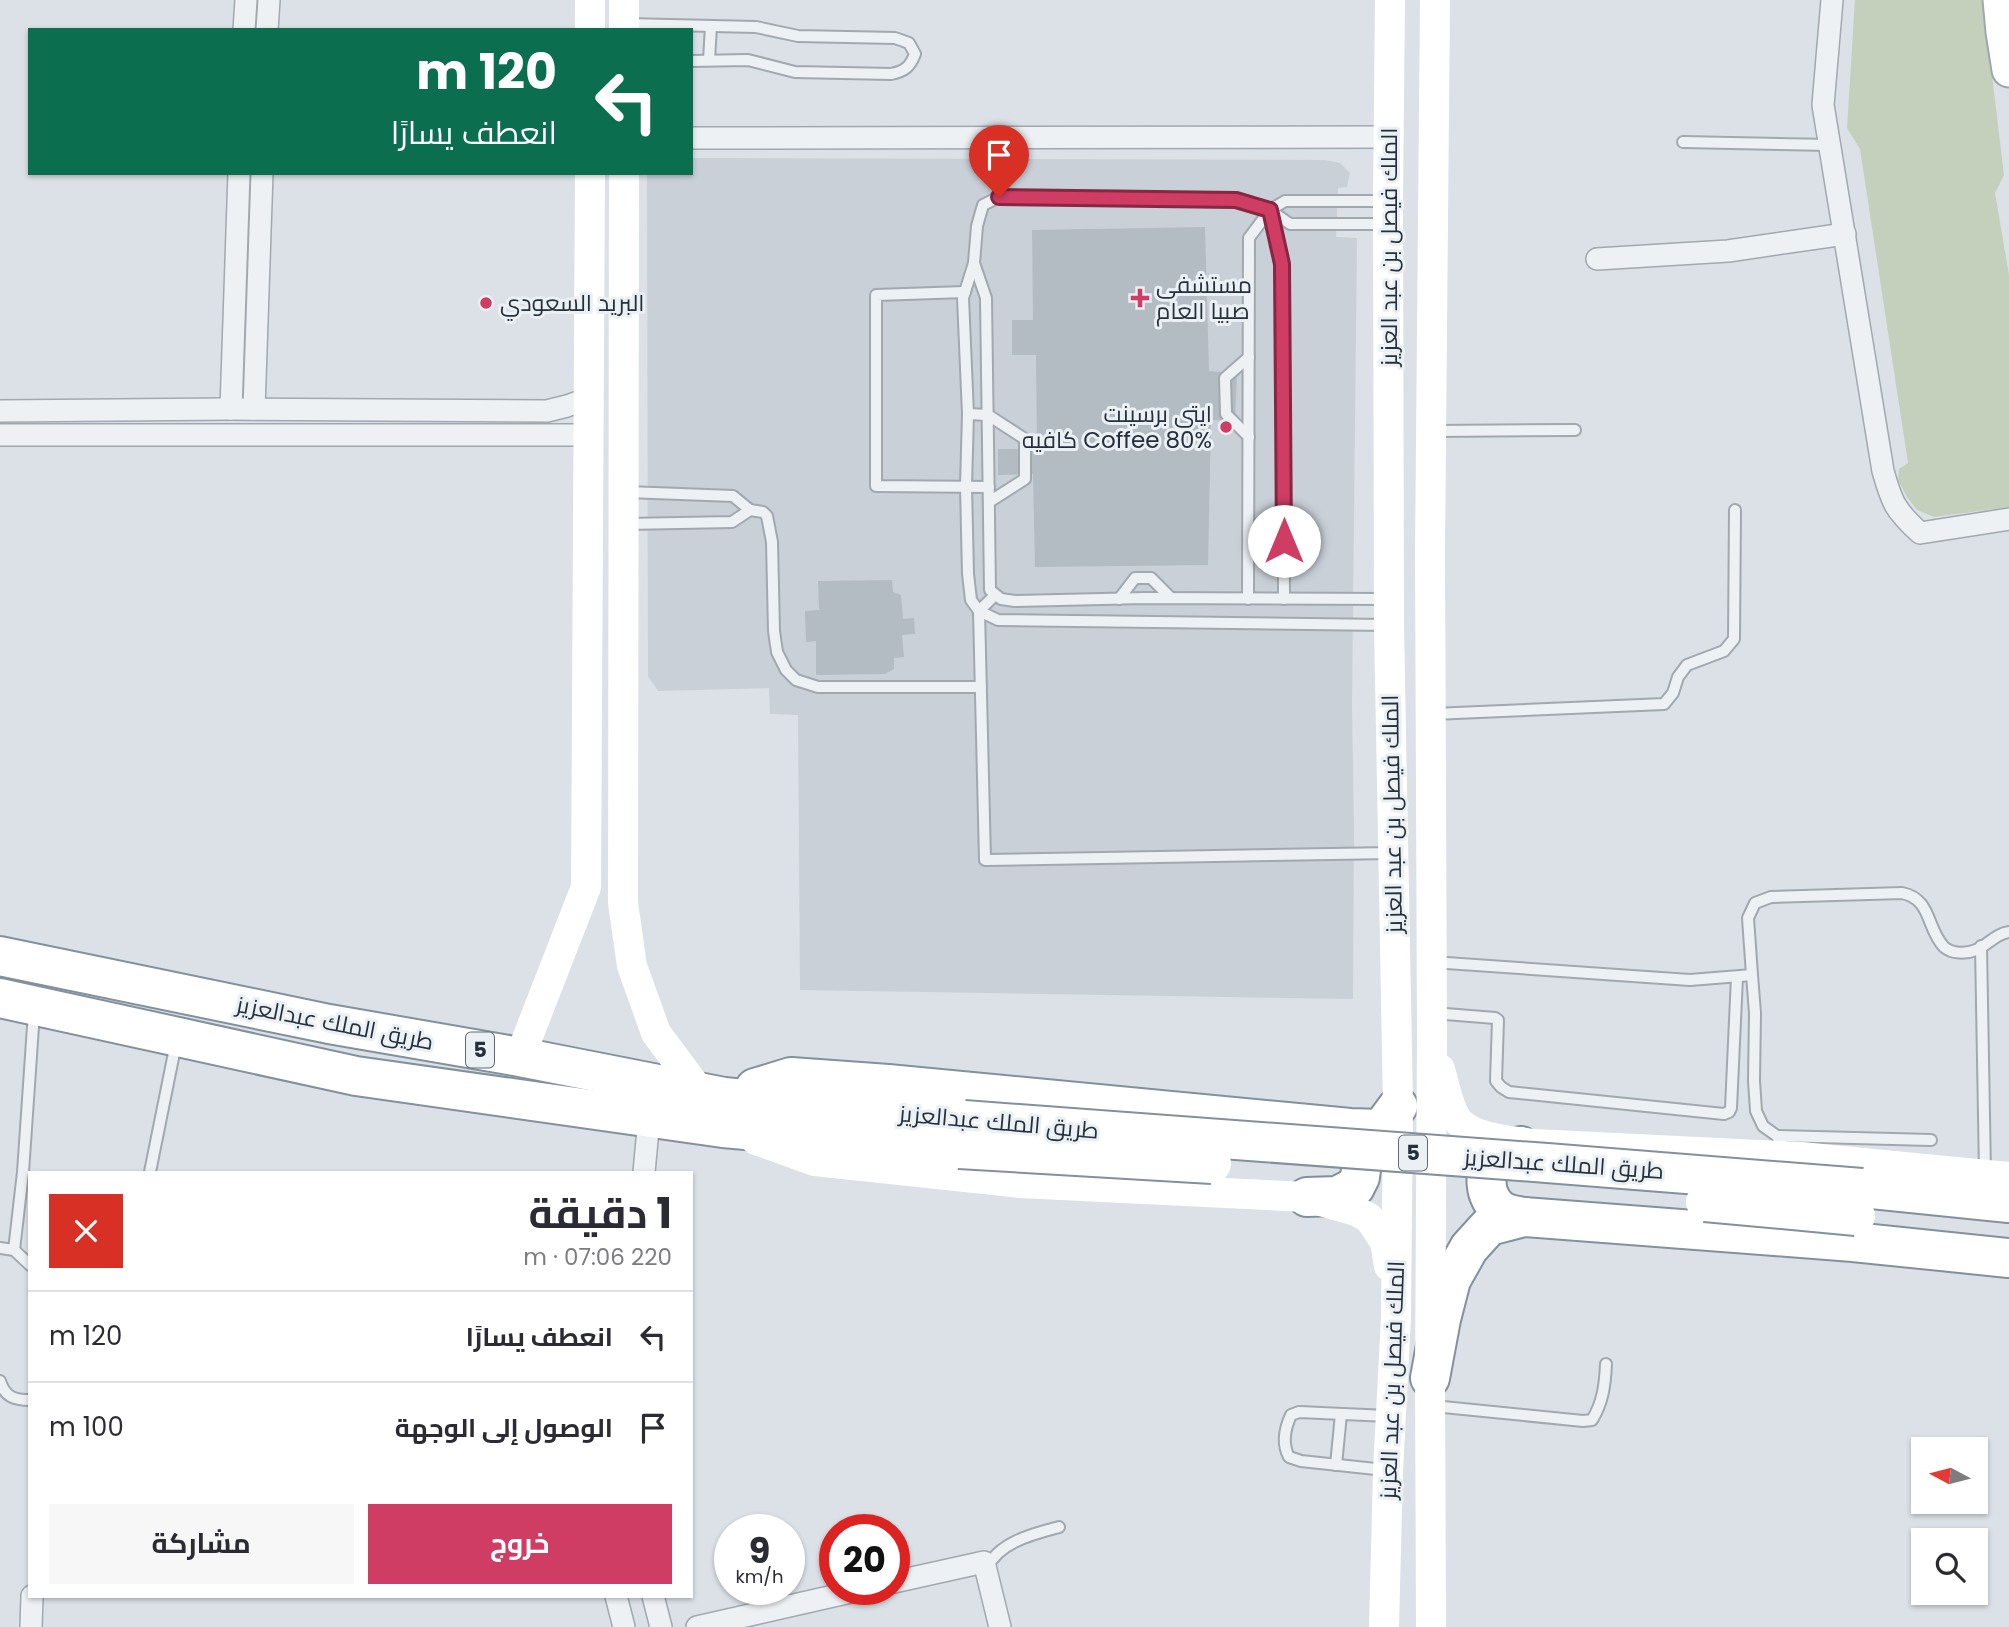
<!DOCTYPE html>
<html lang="ar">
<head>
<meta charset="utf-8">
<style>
  body { margin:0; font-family:Poppins,Cairo,sans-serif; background:#f7f7f7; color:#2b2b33; direction:rtl; height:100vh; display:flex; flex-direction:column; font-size:26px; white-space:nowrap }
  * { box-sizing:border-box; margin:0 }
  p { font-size:23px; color:#7c7c81 }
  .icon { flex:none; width:38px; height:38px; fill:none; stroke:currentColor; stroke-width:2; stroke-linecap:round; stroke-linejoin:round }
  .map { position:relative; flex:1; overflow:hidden; direction:ltr }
  .details { position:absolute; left:28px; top:1171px; width:665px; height:427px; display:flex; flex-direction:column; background:#fff; border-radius:0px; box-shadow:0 2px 5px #0004; direction:rtl }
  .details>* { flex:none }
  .top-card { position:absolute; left:28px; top:28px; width:665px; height:147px; border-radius:0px; box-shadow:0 2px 5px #0004; direction:rtl; background:#0b6e4f; color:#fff; overflow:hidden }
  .needle { width:46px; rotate:277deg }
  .tools { position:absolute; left:1911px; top:1437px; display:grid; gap:14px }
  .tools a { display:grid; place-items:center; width:77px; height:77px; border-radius:0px; background:#fff; box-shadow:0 2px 5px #0004; font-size:35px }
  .speed { position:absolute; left:714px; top:1514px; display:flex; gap:14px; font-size:35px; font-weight:700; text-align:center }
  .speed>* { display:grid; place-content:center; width:91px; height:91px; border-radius:50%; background:#fff; box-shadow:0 2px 5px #0004; line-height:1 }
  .speed small { font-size:18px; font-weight:400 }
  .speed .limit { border:10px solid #d22; background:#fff; color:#111 }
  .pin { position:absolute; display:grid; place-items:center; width:60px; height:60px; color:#fff; margin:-72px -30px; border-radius:50% 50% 50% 0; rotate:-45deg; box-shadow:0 0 7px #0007 }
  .pin .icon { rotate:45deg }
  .me { position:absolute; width:77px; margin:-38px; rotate:0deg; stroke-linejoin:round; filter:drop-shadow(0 0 5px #0008) }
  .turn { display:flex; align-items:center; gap:24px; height:147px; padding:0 21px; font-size:32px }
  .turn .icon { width:91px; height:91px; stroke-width:2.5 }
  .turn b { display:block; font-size:49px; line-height:60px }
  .round { display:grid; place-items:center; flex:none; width:74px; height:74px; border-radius:0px; background:#f7f7f7 }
  .summary { display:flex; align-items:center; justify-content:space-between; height:119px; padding:0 21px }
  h1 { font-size:42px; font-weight:700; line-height:52px }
  .primary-button { display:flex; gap:14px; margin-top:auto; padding:14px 21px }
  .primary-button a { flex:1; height:80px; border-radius:0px; background:#cf3c64; color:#fff; font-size:28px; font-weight:700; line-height:80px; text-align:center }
  .primary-button a+a { background:#f7f7f7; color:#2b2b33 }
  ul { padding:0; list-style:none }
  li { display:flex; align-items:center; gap:21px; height:91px; padding:0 21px; border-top:2px solid #e1e1e2 }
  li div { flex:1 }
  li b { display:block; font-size:26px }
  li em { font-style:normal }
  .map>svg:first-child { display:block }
</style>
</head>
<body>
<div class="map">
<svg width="2009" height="1627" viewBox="0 0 2009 1627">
  <rect width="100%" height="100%" fill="#dbe1e6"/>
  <path fill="#c9d0d8" d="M691,158l634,2 15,3 10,10 -3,14 -9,1 -2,49 21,1 -5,466 2,124 -1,171 -553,-9 -2,-275 -28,-1 -1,-26 -111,3 -10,-15 -1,-500 2,-3h42z"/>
  <path fill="#c4d0bc" d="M1855,0h128l21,175 -9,18 14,82v232l-75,10 -17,-7 -10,-13 -9,-17 1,-11 9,-6 -48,-314 -13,-21z"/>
  <g fill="#b3bbc3">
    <path d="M1205,227l4,144 28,2 -2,48 -24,-1 -3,145 -173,2 -2,-93 -35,1v-26h39l-1,-94h-24v-35h21l-1,-90z"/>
    <path d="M892,580l1,12 8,3 2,24 11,-1 1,16 -13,1 2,22 -10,1v11l-9,5 -69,1v-34l-10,1 -1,-31 14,-1 -1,-29z"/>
  </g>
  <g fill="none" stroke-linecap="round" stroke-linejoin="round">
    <defs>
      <g id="lane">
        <path d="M627,24l129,3 42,9 97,2 14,5 6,11c-5,13 -10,17 -24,20l-96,-2 -47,-12 -57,1"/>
        <path d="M709,60l2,-34"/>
        <path d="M1683,142l147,3"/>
        <path d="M1385,201h-100l-15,9 20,14h97"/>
        <path d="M1270,210l-34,-10 -144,-2 -93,-1 -16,8 -6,21 -3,37 -11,35 5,116 -2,72 2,88 3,26 8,11 19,9 388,5"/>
        <path d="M1270,210l12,54 2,335"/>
        <path d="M974,263l12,35 4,292 11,9 14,2 130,-3 241,1"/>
        <path d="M965,292l-89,3v191l113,1"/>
        <path d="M968,414l20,1 37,24v40l-36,23"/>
        <path d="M1434,431l141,-1"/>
        <path d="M1249,437l-23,-23 -1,-36 24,-21"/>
        <path d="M627,492l106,4 17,14 13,2 4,4 5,26 2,89 3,21 9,18 10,10 22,7h163"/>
        <path d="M626,524l106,-2 18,-12"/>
        <path d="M995,595l-16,16 6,249 407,-7"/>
        <path d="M1119,599l16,-21h16l20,20"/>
        <path d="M1248,599l1,-361 21,-28"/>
        <path d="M1433,714l231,-10 9,-11 5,-16 9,-12 37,-14 10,-12 1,-129"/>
        <path d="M1981,946l4,226"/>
        <path d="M1432,962l258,18 62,-5 -4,-57 7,-15 16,-6 131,-4c30,6 24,35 42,54 8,7 22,7 32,3 12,-5 19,-16 33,-18"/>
        <path d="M1752,975l3,38 -1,68 2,30 7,15 14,10 9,18"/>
        <path d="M1433,1013l62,5 3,2 -2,61 5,6 8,5 215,22 5,-2 2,-4 6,-131"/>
        <path d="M1777,1136l154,4"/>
        <path d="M150,1172l26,-129"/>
        <path d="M0,1248l14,2 16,15"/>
        <path d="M14,1250l9,-78 11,-160"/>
        <path d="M0,1381c5,16 14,19 30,19"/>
        <path d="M1433,1406l150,15 9,-1c11,-18 13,-35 14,-56"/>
        <path d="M1336,1465l5,-51"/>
        <path d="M1385,1470l-84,-9 -12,-4c-7,-13 -4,-29 2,-42l8,-3 89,4"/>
        <path d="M987,1568c12,-26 46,-34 72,-41"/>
      </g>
      <g id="street">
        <path d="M1832,0l-9,105 60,366c9,32 12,39 37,62l89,-14"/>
        <path d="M244,30l2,-30"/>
        <path d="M267,30l2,-30"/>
        <path d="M691,138l698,-1"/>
        <path d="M1597,259l131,-8 117,-17"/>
        <path d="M231,409l8,-236"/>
        <path d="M254,409l8,-236"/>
        <path d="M0,411l231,-2 316,2 20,-5 22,-8"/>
        <path d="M0,435h588"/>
        <path d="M644,1172l5,-53"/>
        <path d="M894,1582l90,-20 16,65"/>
        <path d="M616,1596l8,31"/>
        <path d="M653,1596l8,31"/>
        <path d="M31,1627l1,-31"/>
        <path d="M697,1627l167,-38"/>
      </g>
      <path id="primary" d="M2000,0l3,32 6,38"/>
      <g id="highway">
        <path d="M0,956l329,68 191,33 204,40 240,23"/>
        <path d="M0,998l356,78 367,52 236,21"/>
        <path d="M755,1088l36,-11 97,7 462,44 31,1 17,-23"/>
        <path d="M1521,1146c-6,2 -16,2 -22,6 -16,13 -17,42 -1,56 8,7 16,7 26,9"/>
        <path d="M1862,1188l147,15"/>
        <path d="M1307,1197l30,-1 18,-9 5,-10 2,-15 -11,-23 -17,-7"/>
        <path d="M1430,1378l11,-59 10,-39 18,-32 20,-22 35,-9 329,25 156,16"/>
      </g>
    </defs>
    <use href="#lane" stroke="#a1a8b0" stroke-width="14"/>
    <use href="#street" stroke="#a1a8b0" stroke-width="24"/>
    <use href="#primary" stroke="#9ba7b2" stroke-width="37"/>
    <use href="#highway" stroke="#83909d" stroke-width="42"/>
    <use href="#lane" stroke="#eef1f4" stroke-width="10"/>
    <use href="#street" stroke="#eef1f4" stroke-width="21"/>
    <g stroke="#fff" stroke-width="30">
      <path d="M590,30v-30"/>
      <path d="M624,30v-30"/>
      <path d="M624,173l-1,730 9,63 24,67 44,59"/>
      <path d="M520,1057l66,-170 4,-714"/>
      <path d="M1440,1069c4,14 9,42 19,53 17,17 52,19 75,22l267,13 208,20"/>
      <path d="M756,1140l59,21 205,22 287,14 49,14 13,7 16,24 4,24"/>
      <path d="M1384,1627l4,-156 8,-154 2,-211 -9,-481 -1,-424 2,-201"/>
      <path d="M1431,1627l-1,-249 2,-344 -2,-482 5,-552"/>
    </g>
    <use href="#primary" stroke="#fff" stroke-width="33"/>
    <use href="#highway" stroke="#fff" stroke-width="38"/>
    <defs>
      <g id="highway-bridge">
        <path d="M964,1120l583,43 315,25"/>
        <path d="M959,1149l253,15"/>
        <path d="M1705,1202l151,14"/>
      </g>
    </defs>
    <use href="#highway-bridge" stroke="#83909d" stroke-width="42" stroke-linecap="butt"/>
    <use href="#highway-bridge" stroke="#fff" stroke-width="38"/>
  </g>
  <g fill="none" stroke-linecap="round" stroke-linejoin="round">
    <defs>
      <path id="route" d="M999,197l237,3 34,10 12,54 2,277"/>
    </defs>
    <use href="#route" stroke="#872741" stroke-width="18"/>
    <use href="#route" stroke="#cf3c64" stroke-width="12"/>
  </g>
  <g fill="#cf3c64" stroke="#eaf0f4" stroke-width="2.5">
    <path d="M1136.5 287.5h7v7h7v7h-7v7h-7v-7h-7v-7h7z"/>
    <circle cx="486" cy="303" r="7"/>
    <circle cx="1226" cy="427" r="7"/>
  </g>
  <g text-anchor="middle" stroke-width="6" stroke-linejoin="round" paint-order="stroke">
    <g fill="#eaf0f4" stroke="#606a73" stroke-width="2">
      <rect x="466" y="1032.5" width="28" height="35" rx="5"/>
      <rect x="1399" y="1135.5" width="28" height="35" rx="5"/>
    </g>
    <g font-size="21" font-weight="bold" fill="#25303c">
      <text x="480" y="1057">5</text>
      <text x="1413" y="1160">5</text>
    </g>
    <g font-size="23" fill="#25303c" stroke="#eaf0f4">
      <text transform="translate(1389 247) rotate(-90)" y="8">الملك فيصل بن عبد العزيز</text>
      <text transform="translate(1392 814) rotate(-91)" y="8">الملك فيصل بن عبد العزيز</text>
      <text transform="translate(335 1023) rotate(11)" y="8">طريق الملك عبدالعزيز</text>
      <text transform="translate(999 1122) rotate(5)" y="8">طريق الملك عبدالعزيز</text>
      <text transform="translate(1564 1164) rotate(4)" y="8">طريق الملك عبدالعزيز</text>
      <text transform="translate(1392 1380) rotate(-88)" y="8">الملك فيصل بن عبد العزيز</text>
    </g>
    <g font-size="23" fill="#25303c" stroke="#eaf0f4" text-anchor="start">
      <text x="1156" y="293">مستشفى<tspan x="1156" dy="26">صبيا العام</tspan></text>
      <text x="500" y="311">البريد السعودي</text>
      <text x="1212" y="422" text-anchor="end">ايتي برسينت<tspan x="1212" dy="26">كافيه Coffee 80%</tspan></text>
    </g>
  </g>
</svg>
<div class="tools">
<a><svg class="needle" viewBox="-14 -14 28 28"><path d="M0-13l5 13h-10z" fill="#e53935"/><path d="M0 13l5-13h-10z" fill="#7c7c81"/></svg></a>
<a><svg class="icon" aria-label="search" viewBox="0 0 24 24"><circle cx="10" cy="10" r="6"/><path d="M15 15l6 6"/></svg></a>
</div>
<div class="speed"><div>9<small>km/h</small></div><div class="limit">20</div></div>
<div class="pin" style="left:999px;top:197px;background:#d93025"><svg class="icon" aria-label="arrive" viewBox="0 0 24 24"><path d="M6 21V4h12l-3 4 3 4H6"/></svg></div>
<svg class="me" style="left:1284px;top:541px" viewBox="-20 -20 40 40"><circle r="19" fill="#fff"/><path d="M0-13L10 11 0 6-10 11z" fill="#cf3c64"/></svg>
<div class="top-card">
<div class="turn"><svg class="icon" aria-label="left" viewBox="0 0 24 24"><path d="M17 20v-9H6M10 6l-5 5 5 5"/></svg><div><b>120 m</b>انعطف يسارًا</div></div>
</div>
<section class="details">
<div class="summary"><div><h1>1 دقيقة</h1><p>220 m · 07:06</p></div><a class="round" style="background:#d93025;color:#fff"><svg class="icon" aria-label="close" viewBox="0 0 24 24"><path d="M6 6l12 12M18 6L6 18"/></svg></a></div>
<ul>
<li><svg class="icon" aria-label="left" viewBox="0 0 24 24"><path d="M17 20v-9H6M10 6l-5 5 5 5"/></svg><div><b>انعطف يسارًا</b></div><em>120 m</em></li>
<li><svg class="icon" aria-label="arrive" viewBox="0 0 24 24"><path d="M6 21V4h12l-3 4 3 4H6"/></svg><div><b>الوصول إلى الوجهة</b></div><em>100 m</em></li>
</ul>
<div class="primary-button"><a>خروج</a><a>مشاركة</a></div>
</section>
</div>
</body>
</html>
